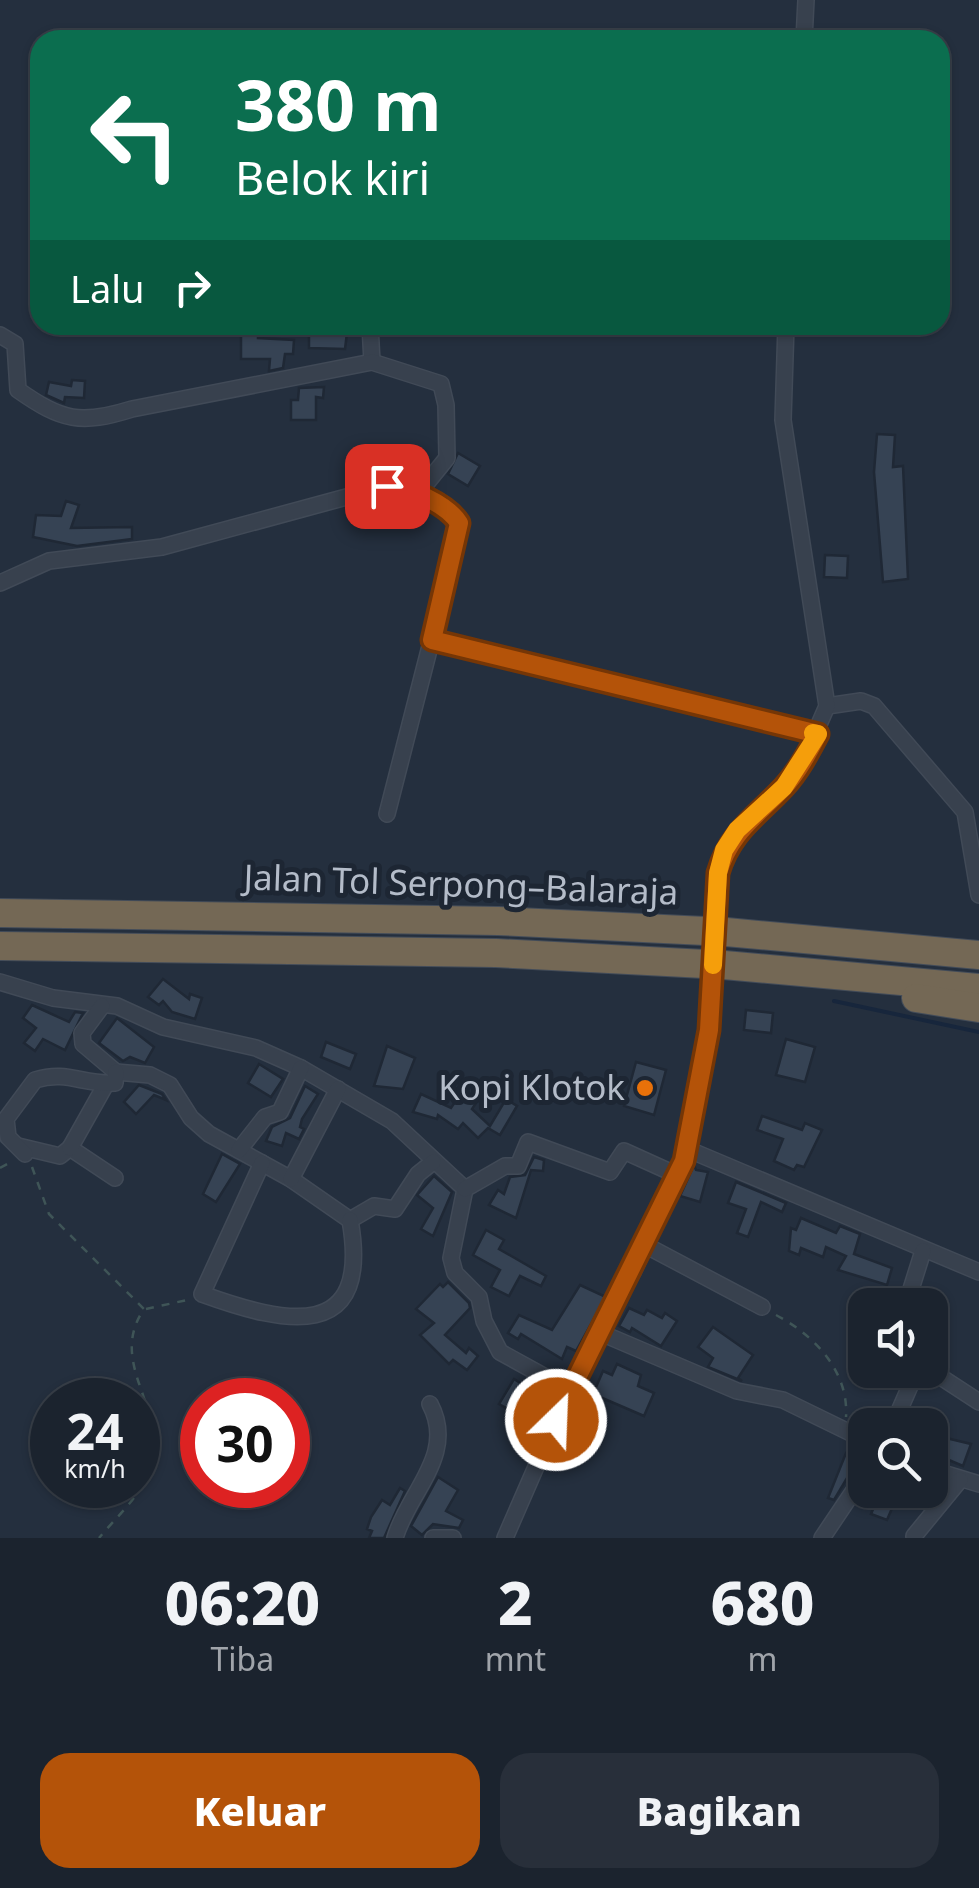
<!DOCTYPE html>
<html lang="id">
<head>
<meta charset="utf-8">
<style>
  body { margin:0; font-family:"Noto Sans",sans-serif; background:#282f3a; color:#f1f3f6; height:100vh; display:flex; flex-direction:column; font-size:38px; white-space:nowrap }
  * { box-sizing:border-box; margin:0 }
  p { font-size:32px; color:#a0a4aa }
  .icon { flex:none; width:55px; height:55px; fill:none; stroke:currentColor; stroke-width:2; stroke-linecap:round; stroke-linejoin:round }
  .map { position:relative; height:1538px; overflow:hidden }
  .side { display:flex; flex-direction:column; background:#1b232e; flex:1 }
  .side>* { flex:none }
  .banner { position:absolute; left:30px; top:30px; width:920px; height:305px; border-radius:30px; box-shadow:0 2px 8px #0004,0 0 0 2px #39404a; background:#0b6e4f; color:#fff; overflow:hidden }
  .buttons { position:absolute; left:848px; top:1288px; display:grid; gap:20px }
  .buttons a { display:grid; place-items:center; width:100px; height:100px; border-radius:20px; background:#1b232e; box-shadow:0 2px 8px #0004,0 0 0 2px #39404a; font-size:50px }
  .speed { position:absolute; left:30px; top:1378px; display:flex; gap:20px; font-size:50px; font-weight:700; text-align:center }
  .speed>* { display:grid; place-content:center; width:130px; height:130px; border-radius:50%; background:#1b232e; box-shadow:0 2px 8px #0004,0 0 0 2px #39404a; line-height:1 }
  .speed small { font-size:25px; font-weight:400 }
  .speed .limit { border:15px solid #d22; background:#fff; color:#111 }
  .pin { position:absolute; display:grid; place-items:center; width:85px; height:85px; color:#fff; margin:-42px; border-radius:20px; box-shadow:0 5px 15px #0006 }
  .me { position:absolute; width:110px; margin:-55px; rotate:24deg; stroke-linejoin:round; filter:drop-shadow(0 0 8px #0008) }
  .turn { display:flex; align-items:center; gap:35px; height:210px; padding:0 40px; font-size:45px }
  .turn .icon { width:130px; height:130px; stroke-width:2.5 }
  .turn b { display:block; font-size:70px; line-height:85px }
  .then { display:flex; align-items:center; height:95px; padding:0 40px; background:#0003; gap:20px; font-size:38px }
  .eta { display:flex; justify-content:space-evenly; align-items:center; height:170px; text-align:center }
  .eta b { font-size:60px; font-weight:800; line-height:70px }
  .cta { display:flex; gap:20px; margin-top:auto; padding:20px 40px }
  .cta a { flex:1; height:115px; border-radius:30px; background:#b45309; color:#fff; font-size:40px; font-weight:800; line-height:115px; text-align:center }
  .cta a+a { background:#282f3a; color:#f1f3f6 }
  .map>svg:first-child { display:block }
</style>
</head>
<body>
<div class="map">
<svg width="979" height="1538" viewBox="0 0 979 1538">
  <rect width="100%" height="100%" fill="#242f3e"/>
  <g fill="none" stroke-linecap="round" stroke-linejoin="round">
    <path stroke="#17263c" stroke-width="4" d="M834,1001l145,31"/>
  </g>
  <g fill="#364354" stroke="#1f2835" stroke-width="2.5">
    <path d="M348,325l-3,24 -36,-1v-21z"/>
    <path d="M241,329l17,1v8l36,2 -1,14h-8l-2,14 -14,3 1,-12h-29z"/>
    <path d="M72,380l13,1 -1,17 -19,-1 -1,6 -18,-8 3,-13 22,4z"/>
    <path d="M324,387l-1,11 -7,-1v23h-25v-20h7l1,-12z"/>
    <path d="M877,434l18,1 -2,32 10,-1 5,113 -25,3 -9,-110z"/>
    <path d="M458,453l22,13 -12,20 -20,-12z"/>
    <path d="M66,501l13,4 -8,23 61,-1v12l-55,7 -44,-9 3,-22 25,1z"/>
    <path d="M825,555l23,1 -1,22 -23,-1z"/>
    <path d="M163,979l26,20 1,-5 12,4 -7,21 -23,-7 -9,-11 -4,4 -11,-8z"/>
    <path d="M32,1005l37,17 6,-10 8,1 -18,37 -22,-11 -8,12 -11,-8 12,-15 -13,-10z"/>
    <path d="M746,1010l27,3 -2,20 -27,-3z"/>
    <path d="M117,1018l37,29 -9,16 -15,-6 -7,4 -24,-18z"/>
    <path d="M786,1039l29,8 -10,35 -29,-7z"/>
    <path d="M326,1042l30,12 -6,15 -29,-12z"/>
    <path d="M387,1046l28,12 -12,31 -29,-3z"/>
    <path d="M636,1062l30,8 -12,45 -30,-9z"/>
    <path d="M259,1064l24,15 -12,18 -23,-14z"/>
    <path d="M139,1085l23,9 4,6 -12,-5 -18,19 -12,-12z"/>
    <path d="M305,1086l13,8 -16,25 -2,8 4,2 -5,10 -13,-6 -4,13 -16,-5 6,-14 18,-9z"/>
    <path d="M463,1090l15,10 -6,9 18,17 16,-27 11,7 -17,29 -12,-7 -10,10 -15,-15 -5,6 -20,-14 -1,4 -24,-7 8,-18 30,14z"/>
    <path d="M762,1116l40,14 3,-7 17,7 -18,37 -7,-2 -3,5 -20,-9 9,-22 -26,-9z"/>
    <path d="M222,1154l18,10 -24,38 -13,-8z"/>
    <path d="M534,1157l10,3 -1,11 -12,-1 -15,48 -27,-13 9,-15 6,4 6,-17 15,-2z"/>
    <path d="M694,1165l2,5 12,2 -8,30 -20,-6z"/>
    <path d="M434,1176l18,16 -19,44 -12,-7 12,-21 -16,-13z"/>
    <path d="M736,1182l50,21 -4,9 -21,-10 -13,35 -11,-4 9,-24 -18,-6z"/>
    <path d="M801,1218l35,15 4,-7 20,8 -6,20 38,14 -5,17 -49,-15 8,-14 -20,-9 -3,10 -22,-9 -2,7 -10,-4 2,-23 5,2z"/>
    <path d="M486,1230l18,10 -5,9 47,27 -5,10 -21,-10 -11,20 -18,-9 9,-17 -27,-15z"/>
    <path d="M448,1282l21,21 1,5 -25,27 21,18 3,-5 9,8 -11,14 -14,-10 -4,4 -29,-29 14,-12 -18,-14 24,-25 3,3z"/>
    <path d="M580,1285l26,12 -30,54 -9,-4 -5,12 -41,-25 -3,5 -10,-6 11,-18 33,15z"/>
    <path d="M629,1308l15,7 3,-5 15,8 3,-5 12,8 -16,25 -29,-18 -2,4 -11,-6z"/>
    <path d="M713,1327l40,28 -15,23 4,3 -34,-14 5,-9 -15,-11z"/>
    <path d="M617,1364l24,11 -3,11 16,7 -10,23 -51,-22 10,-23 9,4z"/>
    <path d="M514,1379l31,20 -19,20 -27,-15z"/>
    <path d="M942,1437l29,7 -8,22 -26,-11z"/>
    <path d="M846,1453l13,5 -25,42 -6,-2z"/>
    <path d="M438,1477l20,13 -12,21 17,9 -4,8 -26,-4 -11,11 -11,-9z"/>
    <path d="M400,1488l5,3 -21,47h-15l3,-7 -5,-2 4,-12 11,-17 8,5z"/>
    <path d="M881,1490h28l-7,12 -6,-3 -9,21 -16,-6z"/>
  </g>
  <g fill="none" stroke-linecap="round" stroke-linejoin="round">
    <defs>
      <g id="street">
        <path d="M804,40l2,-40"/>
        <path d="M370,325l2,37"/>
        <path d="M0,335l15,9 3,46c44,31 63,35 114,19l240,-47 69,22 5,21 1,53 -30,37"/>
        <path d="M0,583l49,-22 113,-14 225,-61 21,4 46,25 5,18 -72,281"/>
        <path d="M432,639l386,95"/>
        <path d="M827,706l34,-5 13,5 91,106 14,83"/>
        <path d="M718,873l19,-43 64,-64 26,-60 -44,-286 3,-95"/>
        <path d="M0,982l53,16 64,8 46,21 93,21 45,20 91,53 73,68 -14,69 4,15 24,24 5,24 16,31 69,38"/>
        <path d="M102,1006l-20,27 1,11 33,28 34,3 20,10 21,33 18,16 82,45 59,41 24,-14 21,3 23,-35 15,-12"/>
        <path d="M18,1146l42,10 10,-8 45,30"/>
        <path d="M70,1148l36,-64"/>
        <path d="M687,1149l292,123"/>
        <path d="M239,1150l26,-33 15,-5 21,-44"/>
        <path d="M25,1154l-17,-17 -2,-18 29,-39c33,-10 47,5 80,3l1,-11"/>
        <path d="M262,1163l-60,131c83,30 170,50 148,-74"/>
        <path d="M291,1179l47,-90"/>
        <path d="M465,1189l40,-23h13l10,-24 82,30 14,-21 53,24"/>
        <path d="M645,1245l117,62"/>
        <path d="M906,1305l17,-54"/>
        <path d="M601,1333l136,58 46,9 82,40"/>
        <path d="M930,1370l49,32"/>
        <path d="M893,1425l24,-55"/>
        <path d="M930,1469l49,15"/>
        <path d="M914,1536l46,-56"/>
        <path d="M395,1538c13,-46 62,-83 35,-134"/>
        <path d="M433,1538h20"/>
        <path d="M505,1538l71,-163 57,-103 51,-111 25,-131"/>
        <path d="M822,1538l43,-64"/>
      </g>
      <g id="highway">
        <path d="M0,913l498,8 228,11 253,23"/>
        <path d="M0,946l496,7 228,12 255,23"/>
        <path d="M916,998l63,10"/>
      </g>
    </defs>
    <use href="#street" stroke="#414a57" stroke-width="18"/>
    <use href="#highway" stroke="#434c59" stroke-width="30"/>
    <g stroke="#3f5557" stroke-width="2.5" stroke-dasharray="8 8" stroke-linecap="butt">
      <path d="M32,1167l17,47 95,95c-36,53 20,96 9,152 -5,28 -36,55 -54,77"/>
      <path d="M0,1168l13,-7"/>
      <path d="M146,1309l41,-9"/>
      <path d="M776,1315c38,20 73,56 70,102"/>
    </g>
    <use href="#street" stroke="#38414e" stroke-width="15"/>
    <use href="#highway" stroke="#746855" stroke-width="28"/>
    <defs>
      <path id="street-bridge" d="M709,1030l9,-157"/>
    </defs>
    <use href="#street-bridge" stroke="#414a57" stroke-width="18" stroke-linecap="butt"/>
    <use href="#street-bridge" stroke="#38414e" stroke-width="15"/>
  </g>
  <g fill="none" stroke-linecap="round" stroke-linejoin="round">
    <defs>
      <path id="route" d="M387,486c22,1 60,18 72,37l-27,117 386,94c-10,19 -20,38 -34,53 -28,30 -54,45 -66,86l-9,157 -25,131 -128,259"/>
    </defs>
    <use href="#route" stroke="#753606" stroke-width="25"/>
    <use href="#route" stroke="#b45309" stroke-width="18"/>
    <path stroke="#f59e0b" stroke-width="18" d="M713,965l5,-92 6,-23 13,-20 47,-43 34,-53 -5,-1"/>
  </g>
  <circle fill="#e8710a" stroke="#1d2633" stroke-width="4" cx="645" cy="1088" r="10"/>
  <g text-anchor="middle" stroke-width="10" stroke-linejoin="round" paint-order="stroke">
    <g font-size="35" fill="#b4bcc9" stroke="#1d2633">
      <text transform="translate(461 885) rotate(2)" y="12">Jalan Tol Serpong–Balaraja</text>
    </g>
    <g font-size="35" fill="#b4bcc9" stroke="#1d2633" text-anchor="end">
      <text x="625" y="1100">Kopi Klotok</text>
    </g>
  </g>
</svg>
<div class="buttons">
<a><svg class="icon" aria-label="sound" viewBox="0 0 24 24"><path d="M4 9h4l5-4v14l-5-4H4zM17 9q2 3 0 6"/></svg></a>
<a><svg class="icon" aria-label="search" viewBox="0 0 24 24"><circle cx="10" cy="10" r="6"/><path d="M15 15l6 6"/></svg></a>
</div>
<div class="speed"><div>24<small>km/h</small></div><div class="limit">30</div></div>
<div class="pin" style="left:387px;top:486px;background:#d93025"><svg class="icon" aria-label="arrive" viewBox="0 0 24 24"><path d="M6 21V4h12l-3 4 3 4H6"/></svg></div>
<svg class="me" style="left:556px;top:1420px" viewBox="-20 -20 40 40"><circle r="17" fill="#b45309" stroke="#fff" stroke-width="3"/><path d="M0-11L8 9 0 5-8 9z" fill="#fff"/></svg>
<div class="banner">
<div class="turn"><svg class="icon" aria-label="left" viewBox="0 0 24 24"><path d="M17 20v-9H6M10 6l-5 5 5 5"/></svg><div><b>380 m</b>Belok kiri</div></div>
<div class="then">Lalu<svg class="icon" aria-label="right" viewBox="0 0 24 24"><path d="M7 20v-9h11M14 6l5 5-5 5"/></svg></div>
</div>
</div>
<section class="side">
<div class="eta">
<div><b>06:20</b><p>Tiba</p></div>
<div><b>2</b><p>mnt</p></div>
<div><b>680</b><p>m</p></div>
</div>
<div class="cta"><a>Keluar</a><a>Bagikan</a></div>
</section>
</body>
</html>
